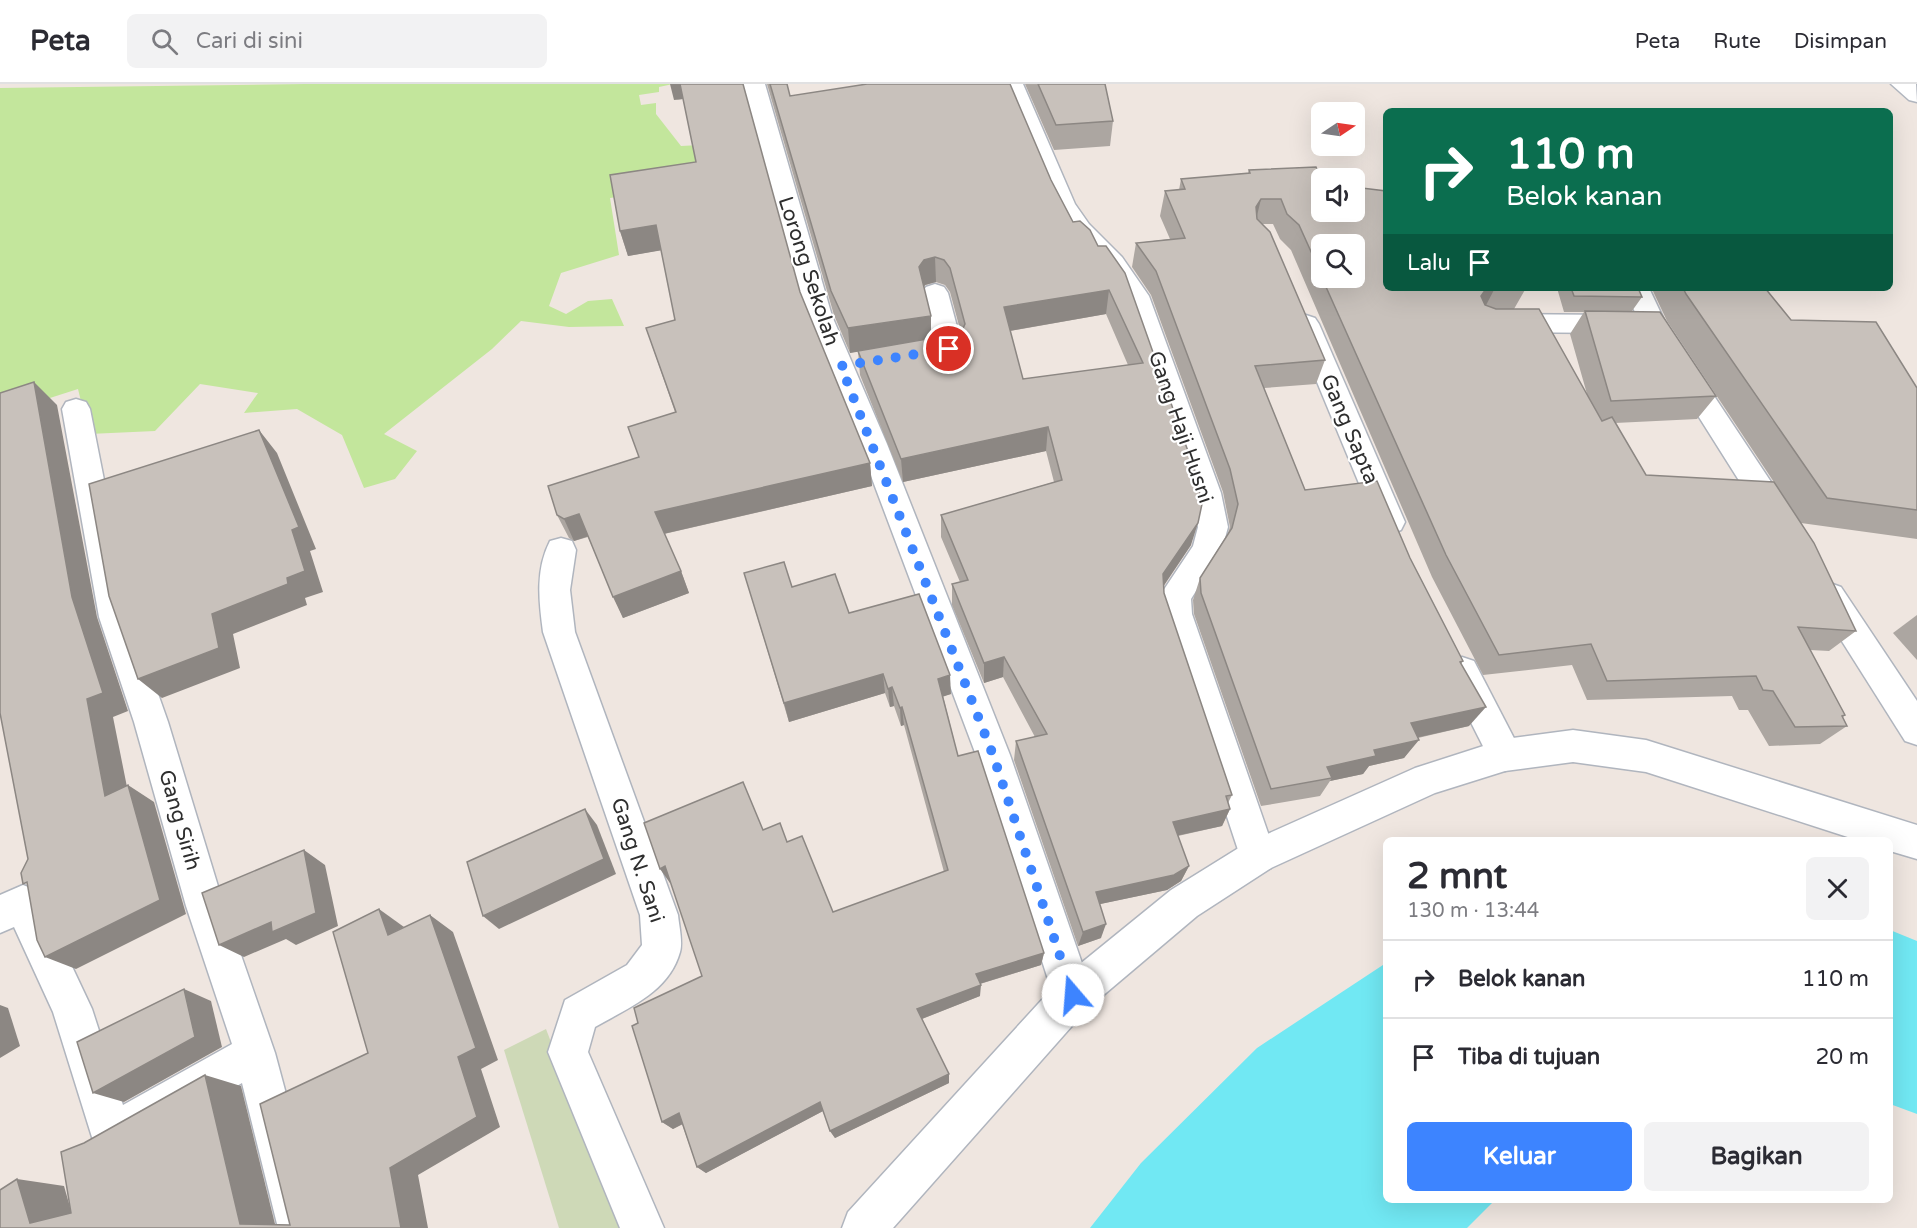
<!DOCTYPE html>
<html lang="id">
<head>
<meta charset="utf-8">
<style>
  body { margin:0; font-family:"Varela Round",sans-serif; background:#f2f2f3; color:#2b2b33; height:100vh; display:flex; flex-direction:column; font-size:22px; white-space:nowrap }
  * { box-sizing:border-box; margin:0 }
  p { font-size:20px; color:#7c7c81 }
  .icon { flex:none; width:33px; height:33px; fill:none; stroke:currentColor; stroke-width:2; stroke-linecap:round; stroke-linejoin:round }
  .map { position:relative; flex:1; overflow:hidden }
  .side { position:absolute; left:1383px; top:753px; width:510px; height:366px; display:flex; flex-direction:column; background:#fff; border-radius:9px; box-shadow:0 6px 24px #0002 }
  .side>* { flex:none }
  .hud { position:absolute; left:1383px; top:24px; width:510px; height:183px; border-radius:9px; box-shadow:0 6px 24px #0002; background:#0b6e4f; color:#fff; overflow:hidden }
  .needle { width:39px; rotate:77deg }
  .buttons { position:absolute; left:1311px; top:18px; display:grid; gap:12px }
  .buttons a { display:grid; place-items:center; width:54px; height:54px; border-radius:9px; background:#fff; box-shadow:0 6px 24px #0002; font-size:30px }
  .pin { position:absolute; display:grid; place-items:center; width:51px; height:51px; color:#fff; margin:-26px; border:3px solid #fff; border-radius:50%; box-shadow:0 2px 6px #0007 }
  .me { position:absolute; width:66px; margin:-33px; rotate:342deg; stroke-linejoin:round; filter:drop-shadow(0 0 4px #0008) }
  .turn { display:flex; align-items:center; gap:21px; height:126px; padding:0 24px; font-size:27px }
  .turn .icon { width:78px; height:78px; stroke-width:2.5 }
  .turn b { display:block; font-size:42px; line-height:51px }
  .then { display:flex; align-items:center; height:57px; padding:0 24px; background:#0003; gap:12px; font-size:22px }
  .round { display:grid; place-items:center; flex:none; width:63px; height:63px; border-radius:9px; background:#f2f2f3 }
  .overview { display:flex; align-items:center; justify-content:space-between; height:102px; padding:0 24px }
  h1 { font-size:36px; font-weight:800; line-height:45px }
  .primary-button { display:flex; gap:12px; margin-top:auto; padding:12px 24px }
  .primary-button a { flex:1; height:69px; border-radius:9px; background:#3d84ff; color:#fff; font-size:24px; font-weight:800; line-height:69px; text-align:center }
  .primary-button a+a { background:#f2f2f3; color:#2b2b33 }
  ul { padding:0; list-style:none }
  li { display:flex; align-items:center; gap:18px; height:78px; padding:0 24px; border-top:2px solid #e1e1e2 }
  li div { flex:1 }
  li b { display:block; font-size:22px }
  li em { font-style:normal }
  header { display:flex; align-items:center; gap:36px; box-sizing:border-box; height:84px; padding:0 30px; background:#fff; border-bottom:2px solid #e1e1e2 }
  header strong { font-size:28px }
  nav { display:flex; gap:33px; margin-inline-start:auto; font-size:21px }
  .search { width:420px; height:54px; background:#f2f2f3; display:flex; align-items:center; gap:15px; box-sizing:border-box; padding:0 21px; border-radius:9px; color:#7c7c81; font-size:22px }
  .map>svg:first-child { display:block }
</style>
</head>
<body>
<header>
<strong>Peta</strong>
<div class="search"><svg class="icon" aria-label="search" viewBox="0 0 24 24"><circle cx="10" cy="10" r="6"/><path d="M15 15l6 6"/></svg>Cari di sini</div>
<nav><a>Peta</a><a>Rute</a><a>Disimpan</a></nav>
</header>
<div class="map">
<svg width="1917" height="1144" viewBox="0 0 1917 1144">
  <rect width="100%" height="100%" fill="#efe6e0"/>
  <path fill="#c3e69c" d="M305,0h368l-14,3v5l-20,3 2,10 15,-2v11l25,32 19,-1 6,38 -96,15 9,57 -58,18 -12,33 17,8 22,-13 24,-2 12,27 -55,1 -48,-6 -29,28 -108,85 33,17 -22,28 -31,9 -22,-53 -45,-26 -53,4 14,-20 -58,-9 -45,47 -66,3 -11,-45 -78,25v-326z"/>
  <path fill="#ced9b7" d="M546,945l76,199h-63l-55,-178z"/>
  <g fill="#71e8f3">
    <path d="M1890,846l27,11v173l-27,-10z"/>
    <path d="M1386,879v237h109l-28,28h-377l51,-65 116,-115z"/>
  </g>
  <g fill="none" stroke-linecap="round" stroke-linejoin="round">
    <defs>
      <g id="street">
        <path d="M743,0h22l67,232 55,128 123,311 83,240 -6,14 -14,6 -14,-6 -6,-14 -77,-240 -117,-311 -53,-128z"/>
        <path d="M1001,0h22l52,120 14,20 33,33 27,39 72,197 7,34 -6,22 -31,50 1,15 84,242 -5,12 -13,5 -13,-5 -5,-12 -80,-242 -1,-17 34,-51 5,-19 -7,-34 -68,-196 -19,-28 -33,-33 -20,-32z"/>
        <path d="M1891,0h25l1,18 -8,-2z"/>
        <path d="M935,200l9,3 4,6 15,56 -4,7 -39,7 -10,-2 -4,-7 4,-7 24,-5 -12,-49 4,-6z"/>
        <path d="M1623,204h26l16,34 126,190 4,8 -4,8 -11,4 -11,-4 -125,-198z"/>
        <path d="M1501,230l120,1 9,3 4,6 -4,6 -9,3 -120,-1 -9,-3 -4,-6 4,-6z"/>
        <path d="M1306,231l9,3 4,6 86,198 -4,8 -11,4 -11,-4 -4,-8 -82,-198 4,-6z"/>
        <path d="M76,315l10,3 4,7 41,208 37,105 56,184 51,147 47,175h-44l-36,-145 -116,67 -15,6 -15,-6 -43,-138 -39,-85 -14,6v-38l23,-10 13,5 56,119 31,96 109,-61 -46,-138 -52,-184 -35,-105 -37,-208 4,-7z"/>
        <path d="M561,454l11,3 4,9 -6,40 5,42 103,283c1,11 5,27 2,37 -11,40 -52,56 -85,75l-7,25 76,176h-44l-72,-176 17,-52 62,-35 15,-20 -2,-30 -97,-283c-4,-30 -8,-62 7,-91z"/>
        <path d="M1830,499l11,4 76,114v44l-12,-4 -86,-136 -5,-9 5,-9z"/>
        <path d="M1462,573l12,4 43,83 5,11 -5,11 -12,5 -12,-5 -48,-95 5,-10z"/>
      </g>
      <path id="secondary" d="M1573,646l73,10 271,85v34l-27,-8v-11h-33l-211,-68 -73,-10 -68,9 -70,22 -164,75 -74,48 -110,93 -194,219h-51l6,-16 211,-231 112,-91 74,-46 170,-76 90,-29z"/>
    </defs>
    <use href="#street" stroke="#b0b5be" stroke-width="3"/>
    <use href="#secondary" stroke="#b0b5be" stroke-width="3"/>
    <use href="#street" fill="#fff" fill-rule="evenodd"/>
    <use href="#secondary" fill="#fff" fill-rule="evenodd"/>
  </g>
  <g fill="#aca6a1" fill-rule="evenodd">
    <path d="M743,0l57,208 70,171 2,23 -208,48 17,37 8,22 -66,25 -35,-81 -14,4 -5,-3 -12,-23 82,-58 36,-45 -29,-84 29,-8 -14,-70 -33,6 -8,-25 76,-69 -13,-63 -9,1z"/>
    <path d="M767,0h20l3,12 261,84 22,42 52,51 66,272 -28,41 1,7 68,202 -4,8 2,6 -8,17 -44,10 11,30 -8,15 -14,9 -67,14 1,34 -23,8 -64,-186 2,-19 19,-4 -32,-60 -19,6 -32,-78v-21l8,-2 -19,-45v-22l113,-33 -8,-31 -143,31 -43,-107 -2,-24 -8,2 -16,-38zM936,198l9,3 5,7 11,41 -30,5v-22l-7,-29 1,-2zM1106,230l22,51 -105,14 -13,-48z"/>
    <path d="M1025,0h80l8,37 -3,25 -56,4z"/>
    <path d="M1249,86l73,42 64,76h140l-12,21 73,85 -17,-60 14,-22h-20l-7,-24h81l4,9 -10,14 84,85 -19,23 -82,4 31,52 210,156 -27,20 -19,-1 35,65 -2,2 4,9 -27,18 -51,2 -21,-36h-9l-7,-14 -145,4 -15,-35 -89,10 -51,-98 -141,-327 -11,-11 -7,-15h-11l63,136 -9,24 -52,4 41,102 105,68 53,103 -2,3 8,62 -51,12 -14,20 -35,8 -6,8 -33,7 -10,15 -59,10 -67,-192 -1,-14 7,-22 28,-45 2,-6 -7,-35 -72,-197 -19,-28 4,-24 34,-4 -10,-23 5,-25 14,-1 2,-11 67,-6z"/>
    <path d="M1653,204h112l26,32 126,68v151l-116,-16 -134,-202 -15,-32z"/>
    <path d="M744,489l48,14 57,26 102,81 -8,2 15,60 86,197 -3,12 -61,19v12l-58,23 27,55v9l-114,55 -5,-7 -7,-20 -117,62 -9,-6 -15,-43 -9,5 -11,-7 -24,-99 64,-47 -31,-93h-1l93,-53 24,12 46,70 111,-40 -40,-147 -3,1 -7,-20 -4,1 -5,-14 -96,29z"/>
    <path d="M1917,531v45l-24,-27z"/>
  </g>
  <g fill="#8c8783">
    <path d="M670,0h10l3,15 -9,1z"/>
    <path d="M1261,115l-6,25 1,-17z"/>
    <path d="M656,141l7,25 -35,6 -8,-25z"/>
    <path d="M935,173l1,25 -11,3 -5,7 -1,-25 5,-7z"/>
    <path d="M1490,204h5l-12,23 -2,-15 5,-7z"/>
    <path d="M1109,206l-3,24 -103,18 1,-25z"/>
    <path d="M931,232v24l-81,13 -2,-25z"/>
    <path d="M34,298l23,23 40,212 31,94 -15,6 19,95 -27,-16 -18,-97 -15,-102z"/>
    <path d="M1048,343l-2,24 -143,31 -2,-23z"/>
    <path d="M259,346l18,23 39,96 -6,2 13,41 -18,6 2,7 -74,29 7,34 -78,30 -24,-19 74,-65z"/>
    <path d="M870,379l2,23 -209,48 -8,-22z"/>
    <path d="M579,430l10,22 -15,5 -10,-22z"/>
    <path d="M1198,439l-7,22 -34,51 6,-22z"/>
    <path d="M681,487l8,22 -66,25 -10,-21z"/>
    <path d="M1004,573l-1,20 -19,6v-20z"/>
    <path d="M883,590l2,19 -96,29 -5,-19z"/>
    <path d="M950,591l1,19 -12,4 -1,-19z"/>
    <path d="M892,603l2,19 -4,1 -2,-18z"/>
    <path d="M902,623l2,18 -3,1 -1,-18z"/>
    <path d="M1486,623l-17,19 -72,16 14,-19z"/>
    <path d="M1419,656l-15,18 -35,8 -6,8 -33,7 2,-3 -5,-11 47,-17z"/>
    <path d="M128,701l26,17 32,112 -110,55 -31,-12z"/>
    <path d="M585,725l12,16 19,49 -117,55 -16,-13z"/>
    <path d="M1230,725l-8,17 -56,12 7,-16z"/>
    <path d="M304,766l21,15 13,61 -42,19 -10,-6 -42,18 -25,-12z"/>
    <path d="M665,782l10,15 -5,2 -10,-14z"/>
    <path d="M1189,782l-8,15 -14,9 -76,16 5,-14z"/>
    <path d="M379,825l25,18 -16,8z"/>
    <path d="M430,831l23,17 45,128 -17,9 19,58 -82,48 10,53h-27l-11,-60 68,-111z"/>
    <path d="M1106,840l-5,14 -23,8 5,-14z"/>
    <path d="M1044,869l-3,12 -65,20v-11z"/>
    <path d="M981,901l-1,11 -61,24 -2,-11z"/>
    <path d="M184,905l27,12 11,46 -98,55 -31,-9z"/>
    <path d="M0,921l8,3 12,38 -20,12z"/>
    <path d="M949,990v9l-114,55 -5,-7z"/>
    <path d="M205,991l36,11 35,142 -36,-4z"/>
    <path d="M820,1018l5,8 -119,63 -9,-6z"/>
    <path d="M679,1029l10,8 -16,8 -11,-7z"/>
    <path d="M17,1095l47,7 12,42 -46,-5z"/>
  </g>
  <g fill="#c8c1bb" stroke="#8c8783" stroke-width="1.5" fill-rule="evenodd">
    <path d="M680,0h63l57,208 70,171 -215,49 26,59 -68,26 -34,-83 -15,5 -7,-4 -9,-29 91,-29 -11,-30 48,-15 -30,-84 29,-8 -19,-95 -36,6 -10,-56 86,-13z"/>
    <path d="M770,0h17l3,12 77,-12h143l41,96 22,42 7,-1 10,9 8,16h8l19,27 70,198 7,33 -4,19 -35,51 1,19 68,202 -6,1 4,13 -57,13 16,44 -15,9 -78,17 10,32 -23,8 -67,-191 31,-7 -43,-77 -20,6 -32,-79 16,-4 -27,-65 121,-35 -14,-53 -147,32 -43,-108 103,-18 4,-9 -15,-56 -6,-8 -9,-3 -11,3 -5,7 12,49 -83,12 -17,-37zM1109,206l34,73 -120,16 -19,-72z"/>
    <path d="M1038,0h67l8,37 -57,4z"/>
    <path d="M1316,83l6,14v31h32v-25l32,4v97h104l-4,1 -5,7 4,9 11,4h43l63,112 10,-4 34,58 128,7 40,61 42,88 -58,-4 47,88 -3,1 5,10 -52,1 -22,-36 -10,-1 -7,-14 -149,5 -16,-37 -92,11 -53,-100 -124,-277h32v-34h-32v32l-23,-51 -12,-11 -6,-15h-20l-5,8 1,12 13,13 55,128 -70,6 50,124 72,-9 33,77 53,103 -3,1 26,45 -75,16 8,17 -45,10 2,6 -49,11 5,11 -61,11 -70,-196 -1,-15 32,-50 6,-24 -8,-35 -74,-198 -20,-28 49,-5 -20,-47 20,-2 -4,-10 69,-6 -1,-3z"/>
    <path d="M1571,204h67l4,9 -68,-1z"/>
    <path d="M1683,204h82l26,32 85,2 41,66v122l-90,-12 -141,-204z"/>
    <path d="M1585,227l75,1 56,84 -105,5z"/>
    <path d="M34,298l38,215 31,96 -16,6 18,97 23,-11 32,115 -115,57 -8,-17 -10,-58 -4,2 -2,-11 7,-14 -28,-146v-320z"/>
    <path d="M259,346l40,97 -7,3 13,41 -18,7 1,6 -76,30 7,34 -81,31 -29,-83 -20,-112z"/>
    <path d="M784,478l8,25 43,-13 14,39 70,-19 31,81 -12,4 20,77 20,-5 66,202 -68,21 5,11 -64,24 32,65 -119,57 -10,-29 -123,65 -18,-54 -17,9 -30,-96 6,-3 -4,-15 68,-32 -37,-110 -5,3 -16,-46 99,-41 20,48 17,-7 7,19 15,-6 31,76 115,-42 -46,-163 -2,1 -8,-21 -4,2 -5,-15 -99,29 -40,-130z"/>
    <path d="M585,725l19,50 -121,57 -16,-54z"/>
    <path d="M304,766l12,63 -44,19 -1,-10 -52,23 -17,-52z"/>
    <path d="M379,825l9,26 42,-20 46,133 -18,9 19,60 -87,51 11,60h-401v-38l17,-11 13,44 41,-10 -10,-61 23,-9 121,-68 35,149 50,1 -30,-121 108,-51 -35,-121z"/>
    <path d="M184,905l11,48 -102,56 -16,-51z"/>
  </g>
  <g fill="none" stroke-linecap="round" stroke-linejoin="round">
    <path stroke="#3d84ff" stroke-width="10" stroke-dasharray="0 18" d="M949,265l-108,17 152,389 80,240"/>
  </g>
  <g text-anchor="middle" stroke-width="4.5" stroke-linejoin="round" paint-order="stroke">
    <g font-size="21" fill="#2e2e2e" stroke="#fff">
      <text transform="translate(809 187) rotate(72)" y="7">Lorong Sekolah</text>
      <text transform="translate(1181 343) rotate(71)" y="7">Gang Haji Husni</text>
      <text transform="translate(1350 345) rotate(67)" y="7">Gang Sapta</text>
      <text transform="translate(180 736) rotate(74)" y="7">Gang Sirih</text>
      <text transform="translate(638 776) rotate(72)" y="7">Gang N. Sani</text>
    </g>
  </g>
</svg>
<div class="buttons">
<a><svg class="needle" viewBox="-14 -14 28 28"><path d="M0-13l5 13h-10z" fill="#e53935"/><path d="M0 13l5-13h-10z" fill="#7c7c81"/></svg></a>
<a><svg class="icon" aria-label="sound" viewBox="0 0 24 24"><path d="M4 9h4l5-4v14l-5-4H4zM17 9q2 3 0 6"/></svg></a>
<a><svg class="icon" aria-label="search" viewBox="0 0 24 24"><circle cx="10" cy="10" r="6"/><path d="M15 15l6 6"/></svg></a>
</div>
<div class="pin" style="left:949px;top:265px;background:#d93025"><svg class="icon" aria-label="arrive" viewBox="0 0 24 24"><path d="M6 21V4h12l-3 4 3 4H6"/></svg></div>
<svg class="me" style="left:1073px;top:911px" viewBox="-20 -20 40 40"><circle r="19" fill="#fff"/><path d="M0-13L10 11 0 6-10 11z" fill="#3d84ff"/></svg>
<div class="hud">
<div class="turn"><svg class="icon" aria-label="right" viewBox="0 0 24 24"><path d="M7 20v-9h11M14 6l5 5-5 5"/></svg><div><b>110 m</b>Belok kanan</div></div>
<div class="then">Lalu<svg class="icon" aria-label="arrive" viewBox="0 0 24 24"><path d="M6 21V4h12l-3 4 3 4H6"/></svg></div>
</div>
<section class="side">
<div class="overview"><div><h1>2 mnt</h1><p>130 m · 13:44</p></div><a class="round"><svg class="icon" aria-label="close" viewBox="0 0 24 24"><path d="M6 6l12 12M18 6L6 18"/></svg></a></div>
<ul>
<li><svg class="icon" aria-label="right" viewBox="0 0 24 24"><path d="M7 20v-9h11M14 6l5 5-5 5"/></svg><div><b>Belok kanan</b></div><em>110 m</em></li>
<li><svg class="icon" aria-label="arrive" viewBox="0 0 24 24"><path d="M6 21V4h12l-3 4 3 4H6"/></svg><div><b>Tiba di tujuan</b></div><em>20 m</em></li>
</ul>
<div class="primary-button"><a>Keluar</a><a>Bagikan</a></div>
</section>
</div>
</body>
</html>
